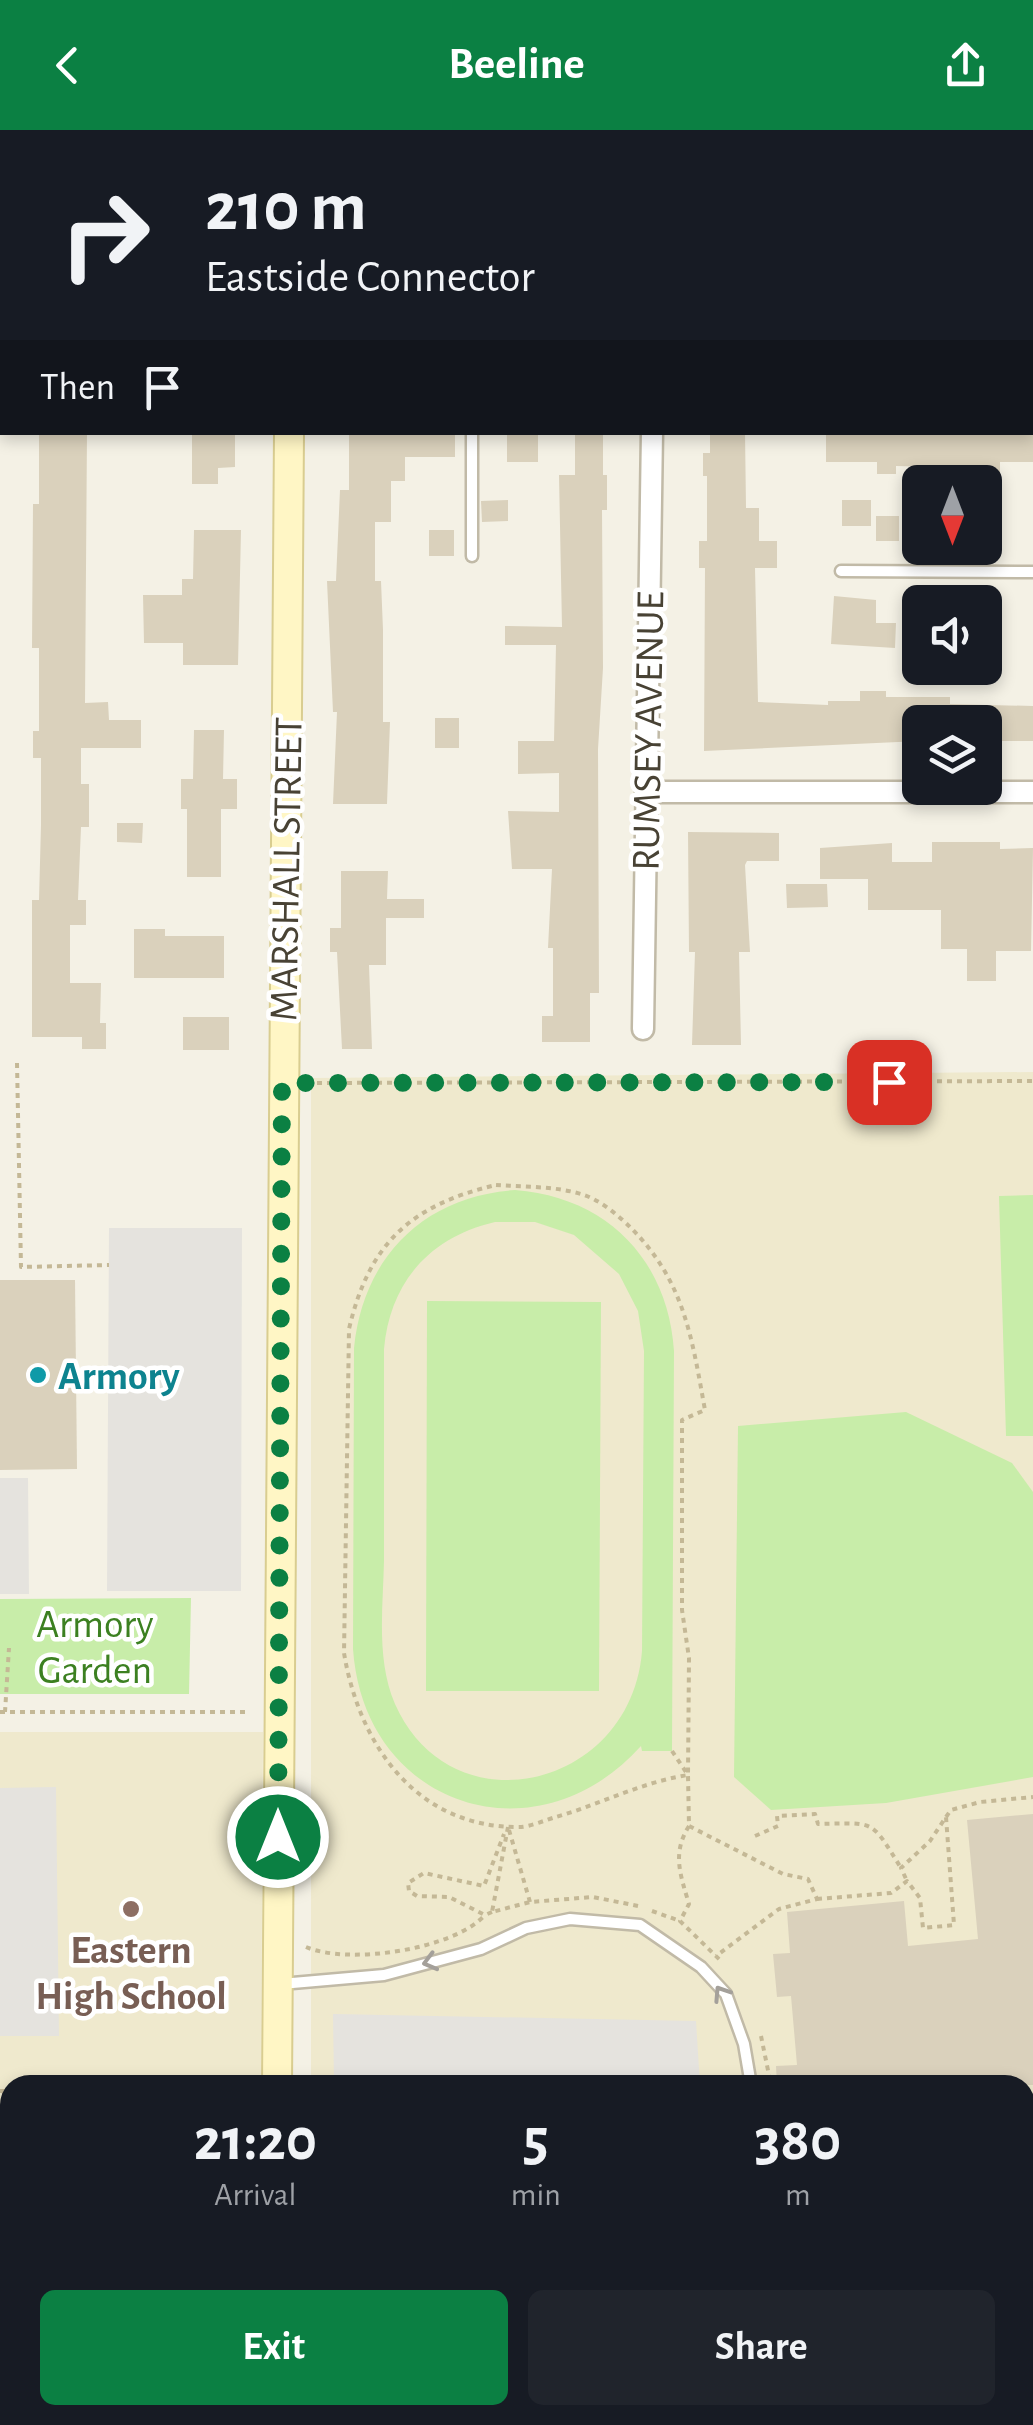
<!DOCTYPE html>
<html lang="en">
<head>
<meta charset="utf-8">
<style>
  body { margin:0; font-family:"Alegreya Sans",sans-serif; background:#20242c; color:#f1f3f6; height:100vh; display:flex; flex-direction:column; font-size:38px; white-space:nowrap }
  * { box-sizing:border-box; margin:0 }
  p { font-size:32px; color:#9ea1a6 }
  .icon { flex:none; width:55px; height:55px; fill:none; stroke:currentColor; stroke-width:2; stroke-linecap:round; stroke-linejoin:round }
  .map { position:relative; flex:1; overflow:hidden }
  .sheet { position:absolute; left:0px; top:1945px; width:1035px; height:350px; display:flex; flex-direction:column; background:#171b24; border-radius:30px 30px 0 0; box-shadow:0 5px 15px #0003 }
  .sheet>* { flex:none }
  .hud { position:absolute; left:0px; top:0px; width:1035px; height:305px; box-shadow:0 5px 15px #0003; background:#171b24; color:#f1f3f6; overflow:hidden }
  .needle { width:65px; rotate:180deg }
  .controls { position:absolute; left:902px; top:335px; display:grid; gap:20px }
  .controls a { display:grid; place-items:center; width:100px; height:100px; border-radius:15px; background:#171b24; box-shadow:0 5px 15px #0003; font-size:50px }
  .pin { position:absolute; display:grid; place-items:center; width:85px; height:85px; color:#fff; margin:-42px; border-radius:20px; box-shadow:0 5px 15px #0006 }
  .me { position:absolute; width:110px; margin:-55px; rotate:0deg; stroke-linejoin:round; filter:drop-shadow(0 0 8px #0008) }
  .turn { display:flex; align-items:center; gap:35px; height:210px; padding:0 40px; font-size:45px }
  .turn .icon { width:130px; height:130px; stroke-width:2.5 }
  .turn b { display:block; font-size:70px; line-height:85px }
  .then { display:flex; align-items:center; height:95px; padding:0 40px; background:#0003; gap:20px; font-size:38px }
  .eta { display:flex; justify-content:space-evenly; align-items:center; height:170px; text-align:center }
  .eta b { font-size:60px; font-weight:700; line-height:70px }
  .button { display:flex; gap:20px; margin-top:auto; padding:20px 40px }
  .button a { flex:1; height:115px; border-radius:15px; background:#0b8043; color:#fff; font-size:40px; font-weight:700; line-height:115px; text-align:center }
  .button a+a { background:#20242c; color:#f1f3f6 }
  header { display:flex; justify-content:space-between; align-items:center; height:130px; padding:0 40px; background:#0b8043; color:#fff; font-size:45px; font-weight:700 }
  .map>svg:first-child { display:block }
</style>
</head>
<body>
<header><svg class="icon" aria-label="back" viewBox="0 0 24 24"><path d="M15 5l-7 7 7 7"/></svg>Beeline<svg class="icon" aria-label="share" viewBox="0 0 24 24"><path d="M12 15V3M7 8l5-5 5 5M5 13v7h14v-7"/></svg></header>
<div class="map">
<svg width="1033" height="2295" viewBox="0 0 1033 2295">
  <rect width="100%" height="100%" fill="#f4f1e5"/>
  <g fill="#efe9cd">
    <path d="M1033,942v1353h-301v-10h293v-330h-714v-1007z"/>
    <path d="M0,1602h263l-2,353h-251v330h250v10h-260z"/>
  </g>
  <g fill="#c8eda9" fill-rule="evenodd">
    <path d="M515,1060c92,7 153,70 159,161l-2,400h-30l-1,-5c-105,117 -277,61 -288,-97l1,-301c9,-91 70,-152 161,-158zM495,1092h40l39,13 45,39 19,37 6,40 -2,300c-11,138 -191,180 -247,53 -19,-44 -12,-96 -11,-143 0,-71 0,-142 0,-212 6,-67 46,-112 111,-127z"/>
    <path d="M1033,1065v241h-27l-7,-240z"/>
    <path d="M427,1171l174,1 -2,389h-173z"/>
    <path d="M906,1282l106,51 21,29v285l-147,26 -115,7 -37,-33 4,-351z"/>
    <path d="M191,1468l-2,96h-189v-95z"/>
  </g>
  <g fill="#e5e3de">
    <path d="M109,1098h133l-1,363h-134z"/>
    <path d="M0,1348h28l1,116h-29z"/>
    <path d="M56,1657l3,249h-59v-248z"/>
    <path d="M333,1884l363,7 4,64h-366z"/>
    <rect x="309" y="2285" width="382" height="10"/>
  </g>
  <g fill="#dad1bc">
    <path d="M39,302h48l-2,271 23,-1 1,18h32v28h-60v36h8v43h-8l-3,73h8v25h-16v58h31l-1,40h6v26h-24v-12h-50v-137h7l2,-75v-67h-8v-27h6v-83h-7l1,-144h6z"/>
    <path d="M192,302h43v35l-17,1v16h-26z"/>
    <path d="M349,302h106v25h-50v24h-14v41h-16v59h6l2,49v92h7l-3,82h-54l4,-92h-4l-6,-131h9l4,-91h9z"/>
    <rect x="507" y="302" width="31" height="30"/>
    <path d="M575,302h28v43h4v35h-5l1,158 -5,81 1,244h-9v49h-48v-26h11v-68h-5l4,-79h-40l-4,-58 51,1v-39l-41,1v-33h36l2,-96h-51v-19l57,1 -3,-152h16z"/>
    <path d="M710,302h35l1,76h13v33h18v27h-22l3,134 70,3v-4h32v-10h26v6h64v7l83,2v35h-48v-19h-65v19l-216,10 1,-183h-6v-27h8v-65h-4v-23h7z"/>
    <path d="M826,302h207v30h-33v12h-29v-6l-75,-2v8h-19v-12h-51z"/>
    <path d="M508,370v21l-26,1 -1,-21z"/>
    <rect x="842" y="370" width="29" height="26"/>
    <rect x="876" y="386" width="23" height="25"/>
    <path d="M194,400h47l-3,135h-55v-22h-39l-1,-48h39v-16h11z"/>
    <rect x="429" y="400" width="25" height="26"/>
    <path d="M834,466l42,4v23h20l-1,25 -64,-4z"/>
    <rect x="435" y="588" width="24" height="30"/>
    <path d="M194,600h30l-1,49h14v30h-16v68h-34v-68h-6v-30h12z"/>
    <path d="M117,693h26l-1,20 -25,-1z"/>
    <path d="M688,702l91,1v28h-32l-2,4 5,87h-11l2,93h-49l3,-93h-6z"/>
    <path d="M932,712h68v7l33,-1 -2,103h-35v30h-29v-32h-26v-39h-73v-31h-48v-31l72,-5v19h40z"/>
    <path d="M341,741h47l-1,28h37v19h-38v47h-17l3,84h-30l-5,-97h-7v-24h11z"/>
    <path d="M786,754h41l1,23 -41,1z"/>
    <path d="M134,799h31v7h59v42h-90z"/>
    <rect x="183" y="887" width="46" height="33"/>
    <path d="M0,1150h75l2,189 -77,1z"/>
    <path d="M1033,1684v271h-256l-1,-19 21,-1 -6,-69 -14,1 -4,-43 17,-1 -3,-41 117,-11 4,45 70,-7 -11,-119z"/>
  </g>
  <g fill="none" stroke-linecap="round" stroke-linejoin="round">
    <defs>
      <g id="lane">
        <path d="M722,0l104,2"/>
        <path d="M995,0l3,2"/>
        <path d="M445,2l1,-2"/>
        <path d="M1032,18h1"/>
        <path d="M1032,142h1"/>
        <path d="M472,302v124"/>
        <path d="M841,441l192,1"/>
        <path d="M281,1854l103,-9 97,-26 45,-21 44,-9 70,6 61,42 25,27 18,50 7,41"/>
        <path d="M1025,2174l8,-1"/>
        <path d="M763,2295l2,-10"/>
      </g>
      <g id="street">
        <path d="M653,0v2"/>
        <path d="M1032,219l1,-1"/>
        <path d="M0,223h2"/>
        <path d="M646,662h387"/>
        <path d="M643,899l9,-597"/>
      </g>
      <g id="secondary">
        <path d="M291,0v2"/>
        <path d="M277,1955l12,-1653"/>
        <path d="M275,2295v-10"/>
      </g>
    </defs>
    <use href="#lane" stroke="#c1baa7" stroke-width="15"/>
    <use href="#street" stroke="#c1baa7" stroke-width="25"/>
    <use href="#secondary" stroke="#d9cd90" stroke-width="32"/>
    <g stroke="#c4b896" stroke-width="4" stroke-dasharray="5 5" stroke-linecap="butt">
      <path d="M17,933l4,204 88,-2"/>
      <path d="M307,953l726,-2"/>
      <path d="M496,1055c28,2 58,1 85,9 18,5 37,21 50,34 54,54 61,111 74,182l-23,10v190l7,48 -1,117c-46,7 -87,29 -132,42 -11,3 -26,10 -37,10 -103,1 -160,-83 -175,-174l5,-324c20,-86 62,-124 147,-144z"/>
      <path d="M0,1582h248"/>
      <path d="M5,1582l4,-64"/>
      <path d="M672,1621l16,24 1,51 94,48 25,5 9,20 -38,10 -63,47"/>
      <path d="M946,1687l5,-7 29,-8 53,-5"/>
      <path d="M689,1696c-17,27 -9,48 0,78l-9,17 42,41"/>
      <path d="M508,1697l-16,85 38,-10 63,-5 45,9"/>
      <path d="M509,1700l21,72"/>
      <path d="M755,1706l23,-10 -1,-10 38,-2 3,10c58,-1 52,-6 83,44"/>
      <path d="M817,1769l74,-6 16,-12 13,17 3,30 31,-3 -8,-108 -16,24 -29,27 6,13"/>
      <path d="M652,1781l28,10"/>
      <path d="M492,1782l-7,3 -36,-18 -32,-1 -8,-5 -1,-8 16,-10 60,13 20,-52"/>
      <path d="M306,1817c42,18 147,3 179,-32"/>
      <path d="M761,1906l9,44"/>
      <path d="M0,1961h10"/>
      <path d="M3,1961l7,15"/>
      <path d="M962,2285v10"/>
      <path d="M78,2295l5,-10"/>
      <path d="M789,2295l2,-10"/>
    </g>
    <use href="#lane" stroke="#fff" stroke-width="10"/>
    <use href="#street" stroke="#fff" stroke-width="20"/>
    <use href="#secondary" stroke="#fff6c5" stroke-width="28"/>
  </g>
  <defs><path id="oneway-chevron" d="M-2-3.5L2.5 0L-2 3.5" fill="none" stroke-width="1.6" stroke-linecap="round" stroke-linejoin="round" transform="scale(2.5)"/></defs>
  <g stroke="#a4a09a">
    <use href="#oneway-chevron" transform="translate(430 1832) rotate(165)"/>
    <use href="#oneway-chevron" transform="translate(721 1863) rotate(-123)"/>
  </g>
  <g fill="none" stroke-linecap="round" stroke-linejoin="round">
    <path stroke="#0b8043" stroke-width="18" stroke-dasharray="0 32.4" d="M278,1707l4,-754 607,-1"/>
  </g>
  <circle fill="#0f9aa8" stroke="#fff" stroke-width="4" cx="38" cy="1245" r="10"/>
  <circle fill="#8d6e63" stroke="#fff" stroke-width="4" cx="131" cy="1779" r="10"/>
  <g text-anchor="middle" stroke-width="9" stroke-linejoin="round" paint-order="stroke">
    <g font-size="40" fill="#484234" stroke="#fff">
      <text transform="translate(647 601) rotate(-89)" y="14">RUMSEY AVENUE</text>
      <text transform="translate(285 739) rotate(-89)" y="14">MARSHALL STREET</text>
    </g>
    <g font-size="40" font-weight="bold" fill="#0d838f" stroke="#fff" text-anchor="start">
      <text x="58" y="1259">Armory</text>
    </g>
    <g font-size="40" fill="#3c8021" stroke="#fff">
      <text x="95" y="1507">Armory<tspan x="95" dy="46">Garden</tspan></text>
    </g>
    <g font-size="40" font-weight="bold" fill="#785e54" stroke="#fff">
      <text x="131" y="1833">Eastern<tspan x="131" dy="46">High School</tspan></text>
    </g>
  </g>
</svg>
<div class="controls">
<a><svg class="needle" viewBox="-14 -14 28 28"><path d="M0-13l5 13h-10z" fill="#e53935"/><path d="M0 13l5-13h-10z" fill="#9ea1a6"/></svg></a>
<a><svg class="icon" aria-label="sound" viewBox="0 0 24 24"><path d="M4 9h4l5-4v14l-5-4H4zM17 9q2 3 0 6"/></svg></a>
<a><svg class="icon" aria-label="layers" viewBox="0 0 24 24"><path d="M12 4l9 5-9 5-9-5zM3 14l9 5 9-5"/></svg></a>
</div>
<div class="pin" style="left:889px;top:952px;background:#d93025"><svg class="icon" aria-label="arrive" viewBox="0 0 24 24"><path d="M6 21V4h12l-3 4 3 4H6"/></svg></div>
<svg class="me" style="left:278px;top:1707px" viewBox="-20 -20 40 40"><circle r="17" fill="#0b8043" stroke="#fff" stroke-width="3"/><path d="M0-11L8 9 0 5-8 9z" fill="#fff"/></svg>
<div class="hud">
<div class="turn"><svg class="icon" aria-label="right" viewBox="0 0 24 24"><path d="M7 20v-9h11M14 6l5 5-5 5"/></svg><div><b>210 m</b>Eastside Connector</div></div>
<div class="then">Then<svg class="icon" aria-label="arrive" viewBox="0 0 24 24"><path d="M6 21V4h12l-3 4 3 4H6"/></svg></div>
</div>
<section class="sheet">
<div class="eta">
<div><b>21:20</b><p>Arrival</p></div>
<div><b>5</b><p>min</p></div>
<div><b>380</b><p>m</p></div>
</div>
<div class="button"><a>Exit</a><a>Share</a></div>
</section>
</div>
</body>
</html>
